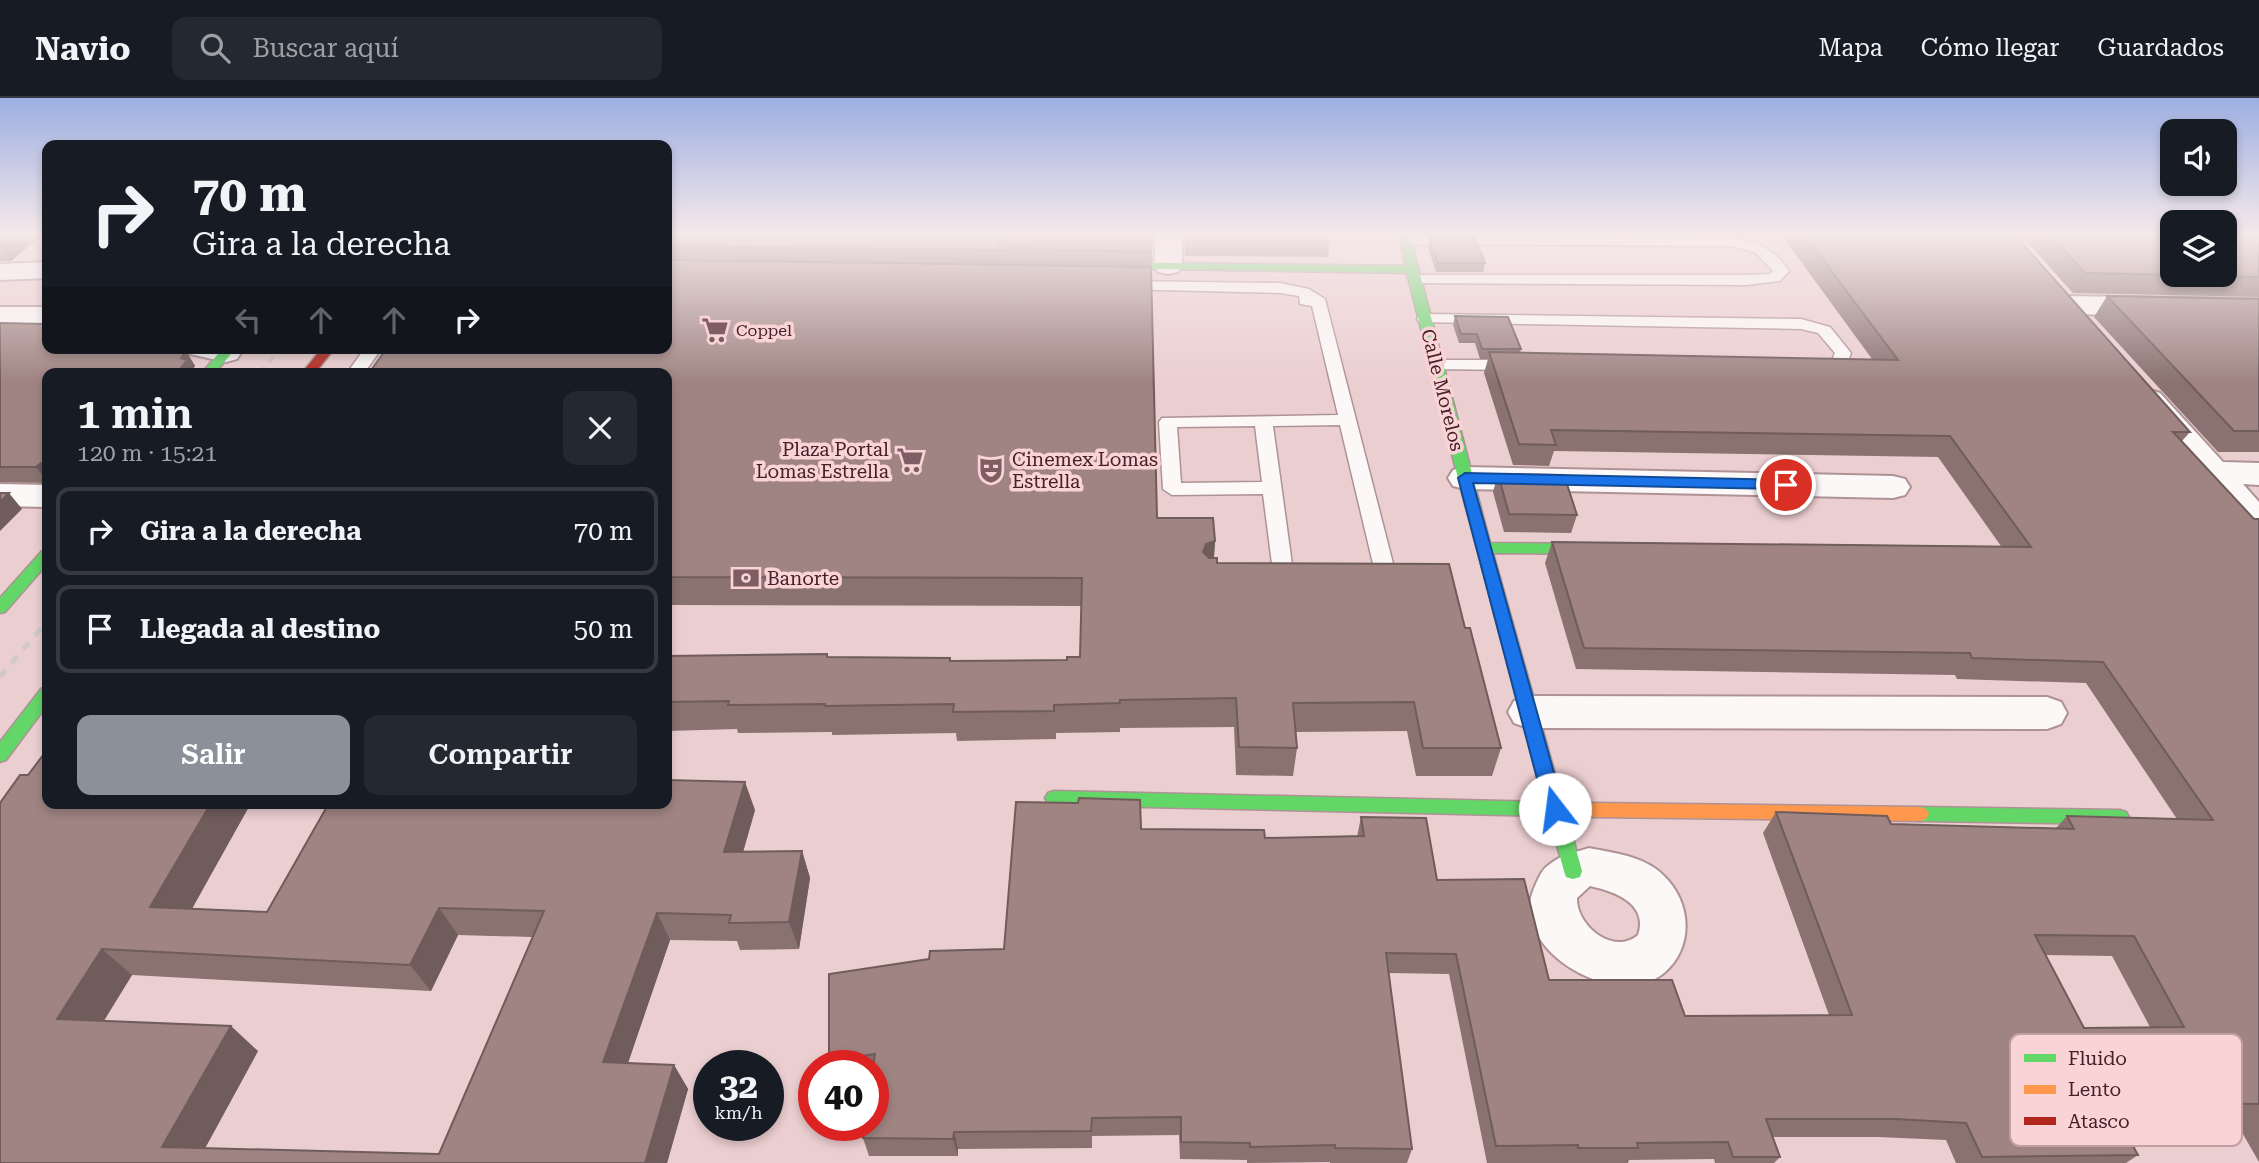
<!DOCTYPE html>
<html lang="es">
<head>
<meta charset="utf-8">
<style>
  body { margin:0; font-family:"Roboto Serif",serif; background:#242831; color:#f1f3f6; height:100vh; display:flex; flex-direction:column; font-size:26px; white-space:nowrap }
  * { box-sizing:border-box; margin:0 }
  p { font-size:23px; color:#9ea1a6 }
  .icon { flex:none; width:38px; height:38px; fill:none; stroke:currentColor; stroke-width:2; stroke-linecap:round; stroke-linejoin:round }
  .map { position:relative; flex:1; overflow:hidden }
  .panel { position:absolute; left:42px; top:270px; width:630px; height:441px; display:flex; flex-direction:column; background:#171b24; border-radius:14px; box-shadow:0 4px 10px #0003 }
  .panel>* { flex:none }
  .banner { position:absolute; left:42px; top:42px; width:630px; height:214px; border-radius:14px; box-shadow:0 4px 10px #0003; background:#171b24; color:#f1f3f6; overflow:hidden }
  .controls { position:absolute; left:2160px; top:21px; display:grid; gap:14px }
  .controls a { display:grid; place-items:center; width:77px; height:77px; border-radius:14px; background:#171b24; box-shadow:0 4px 10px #0003; font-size:35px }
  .speed { position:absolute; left:693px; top:952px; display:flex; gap:14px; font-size:35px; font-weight:700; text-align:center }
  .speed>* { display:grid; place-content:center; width:91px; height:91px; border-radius:50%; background:#171b24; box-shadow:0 4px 10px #0003; line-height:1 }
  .speed small { font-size:18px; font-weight:400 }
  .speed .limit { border:10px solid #d22; background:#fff; color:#111 }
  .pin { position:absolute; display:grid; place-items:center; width:60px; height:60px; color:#fff; margin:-30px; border:4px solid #fff; border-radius:50%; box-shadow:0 2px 7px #0007 }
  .me { position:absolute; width:77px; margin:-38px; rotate:345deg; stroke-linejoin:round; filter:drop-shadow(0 0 5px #0008) }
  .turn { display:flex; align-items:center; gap:24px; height:147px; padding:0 35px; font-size:32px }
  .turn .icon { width:91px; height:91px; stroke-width:2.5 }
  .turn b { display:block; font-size:49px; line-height:60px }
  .lanes { display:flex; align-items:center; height:66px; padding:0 35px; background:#0003; justify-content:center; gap:35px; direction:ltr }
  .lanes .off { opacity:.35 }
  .round { display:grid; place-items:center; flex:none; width:74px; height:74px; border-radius:14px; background:#242831 }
  .overview { display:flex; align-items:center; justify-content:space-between; height:119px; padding:0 35px }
  h1 { font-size:42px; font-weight:600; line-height:52px }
  .primary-button { display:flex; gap:14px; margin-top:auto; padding:14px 35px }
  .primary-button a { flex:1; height:80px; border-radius:14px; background:#8c9099; color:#fff; font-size:28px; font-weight:600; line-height:80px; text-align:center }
  .primary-button a+a { background:#242831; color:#f1f3f6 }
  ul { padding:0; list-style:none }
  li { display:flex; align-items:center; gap:21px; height:88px; margin:0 14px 10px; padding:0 21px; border:4px solid #363941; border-radius:14px }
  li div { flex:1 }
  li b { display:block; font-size:26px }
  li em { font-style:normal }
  header { display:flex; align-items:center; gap:42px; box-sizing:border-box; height:98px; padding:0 35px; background:#171b24; border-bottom:2px solid #363941 }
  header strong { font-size:33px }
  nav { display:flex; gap:38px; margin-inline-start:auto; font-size:24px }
  .search { width:490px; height:63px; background:#242831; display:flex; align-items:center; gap:18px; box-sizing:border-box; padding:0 24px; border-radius:14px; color:#9ea1a6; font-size:26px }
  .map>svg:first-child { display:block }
</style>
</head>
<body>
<header>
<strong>Navio</strong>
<div class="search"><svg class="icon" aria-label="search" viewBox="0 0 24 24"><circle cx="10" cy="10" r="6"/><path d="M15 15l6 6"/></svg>Buscar aquí</div>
<nav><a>Mapa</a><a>Cómo llegar</a><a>Guardados</a></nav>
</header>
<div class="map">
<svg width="2259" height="1065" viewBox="0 0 2259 1065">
  <rect width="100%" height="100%" fill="#ebced0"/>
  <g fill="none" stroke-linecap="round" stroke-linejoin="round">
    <defs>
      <g id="lane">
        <path d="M1405,139l328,1c25,5 41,10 56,33l-9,10 -33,4 -332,-2 -5,-2 -3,-3 3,-3h337l23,-1 3,-3 -17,-18 -23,-7 -333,-2 -2,-3z"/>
        <path d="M1125,183l155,2 29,6 16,10 72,280 -3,5h-27l-3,-5 3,-5 8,-2 -35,-147 -67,1 21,153 -3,5h-14l-3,-5 -11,-85 -91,1 -9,-6 -4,-67 3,-4 176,-3 -26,-109 -12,-2 -1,-8 -19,-3 -160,-4 -3,-3 3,-3zM1255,328l7,56 -81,1 -4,-56z"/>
        <path d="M1425,216l376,5 29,8 21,26 -6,15 -28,3 -8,-5 2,-4 21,-2 3,-7 -17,-20 -17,-4 -382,-7 -2,-3 2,-3z"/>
        <path d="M365,250h17l-18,25h-17z"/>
        <path d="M1437,262h79l8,5 -8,5 -85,-1 -2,-4 2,-4z"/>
      </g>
      <g id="street">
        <path d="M1156,135h26v33l-4,6 -10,2 -10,-2 -4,-6z"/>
        <path d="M47,164v16l-47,2v-16z"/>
        <path d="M2065,198l194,3v18l-194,-3 -10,-3 -4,-6 4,-6z"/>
        <rect x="0" y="209" width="47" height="18"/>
        <path d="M186,250h52l3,5 -4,6 -11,3 -36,-8z"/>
        <path d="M2149,292l11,3 63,69 36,1v22l-16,-1 16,18v34l-13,-4 -108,-125 -5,-7 5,-7z"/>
        <path d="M1465,369l428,9 12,3 5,8 -5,8 -12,3 -428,-9 -12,-3 -5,-8 5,-8z"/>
        <path d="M0,386l47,1v22l-47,-1z"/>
        <path d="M1528,598l519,1 14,5 6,11 -6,11 -14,5 -519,-1 -14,-5 -6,-11 6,-11z"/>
        <path d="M1589,750c25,5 55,8 74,27 29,27 31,73 1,98 -48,40 -159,-25 -129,-87 4,-9 7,-17 15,-22 11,-9 26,-12 39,-16zM1590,788c23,5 59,17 48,49 -24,21 -62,-9 -61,-37z"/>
      </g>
      <g id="fast">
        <path d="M1398,135h11l81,310 111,1 7,5 -7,5 -108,-1 70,249 36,3 3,5 -3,5 -32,2 15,54 -2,6 -7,2 -7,-2 -2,-6 -15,-55 -495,-11 -6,-2 -3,-5 3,-5 6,-2 491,11 -87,-324 -51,-205 -307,-5 -6,-3 6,-3 306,4z"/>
        <path d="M223,250h13l-21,25h-13z"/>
        <path d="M47,452v14l-42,48 -5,1v-15l42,-47z"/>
        <path d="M47,589v18l-41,55 -6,2v-20l41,-53z"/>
        <path d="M1920,709l200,3 6,2 3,5 -3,5 -6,2 -200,-3 -6,-2 -3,-5 3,-5z"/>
      </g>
      <path id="slow" d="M1593,705l327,4 6,2 3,5 -3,5 -6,2 -327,-4 -6,-2 -3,-5 3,-5z"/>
      <path id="jam" d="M322,250h13l-20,25h-13z"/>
    </defs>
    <use href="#lane" stroke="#ae9295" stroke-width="3"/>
    <use href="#street" stroke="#ae9295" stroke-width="4"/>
    <use href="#fast" stroke="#ae9295" stroke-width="3"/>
    <use href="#slow" stroke="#ae9295" stroke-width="3"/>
    <use href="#jam" stroke="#ae9295" stroke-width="3"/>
    <use href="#lane" fill="#fcf8f8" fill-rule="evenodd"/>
    <use href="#street" fill="#fcf8f8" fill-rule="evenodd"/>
    <use href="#fast" fill="#63d668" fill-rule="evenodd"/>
    <use href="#slow" fill="#ff974d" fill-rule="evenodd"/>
    <use href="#jam" fill="#b3261e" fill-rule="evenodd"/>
    <path stroke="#d1c8c8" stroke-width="4.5" stroke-dasharray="7 7" stroke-linecap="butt" d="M260,275l21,-25"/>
    <path stroke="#d1c8c8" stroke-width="5" stroke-dasharray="9 9" stroke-linecap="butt" d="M0,579l47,-56"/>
  </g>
  <g fill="#897270" fill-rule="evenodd">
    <path d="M0,135h44l-33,28h-11z"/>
    <path d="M667,135h486l-2,45 6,240 58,23 -1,17 3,5 248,65 36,120 -9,28h-76l-9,-45 -111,1 1,16 -4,28 -57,-1 -2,-48 -114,1v4l-64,1v6l-99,2 -1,-8 -124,2v-3l-94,1 -1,-4 -70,2v-75l160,-2 1,3 122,1 1,3 116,-1 13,-3 1,-51 -414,-1z"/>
    <path d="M1184,135h147l-3,24 -143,-1z"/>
    <path d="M1443,135h570l177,199 -8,9 72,78h5v643l-23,-40 -58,-1 5,9 -26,17h-23l4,8 -12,8h-170l-10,-23 -68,-3h-105l7,20 -6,6h-59l-1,-4 -85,1 -1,3h-141l-38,-189 -60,-1 23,176 -5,14h-77v-1l-83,1v-3l-67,-1 -1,-24 -87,1v12l-134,1v7h-89l-6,-18 10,-72h-42l-2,-5 175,-112 137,-120 124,9 92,-1 4,-20 76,63 112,100 136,36 144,-1 -66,-182 13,-21 115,12 165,4 11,-12 110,3 -91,-136 -129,-4 -2,-4 -379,-6 -31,-106 7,-21 449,4 -63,-89 -384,-6 -5,15 -36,-1 -29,-92 4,-14h-8l-5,-16h-16l-6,-18 2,-9 66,33 -1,4 352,6 -89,-122 -339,-3zM2045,857l67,1 38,71 -66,1z"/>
    <path d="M2019,135h240v64l-186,-4z"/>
    <path d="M1429,140l56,25 -2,9h-47l-8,-25z"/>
    <path d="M2107,198l152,3v153h-41l-124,-135z"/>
    <path d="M0,225l186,28 9,15 -2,3 -146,4v110l-47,-1z"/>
    <path d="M1498,376l79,41 -6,18 -67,-1 -11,-40z"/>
    <path d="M28,677l19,28h204l-60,106 76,3 488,-102 -12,42 59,-1 8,27 -11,71 -59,1 -3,-9 -67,-1 -42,123 46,2 14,24 -21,74h-667zM458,837l75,2 -94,217 -234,-6 53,-97 -154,-30 28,-46 299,16z"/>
  </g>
  <g fill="#6f5c5b">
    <path d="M0,135h44l-33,28 -11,-15z"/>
    <path d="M997,135h15l1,17h-17l-1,-14z"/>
    <path d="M186,253l9,15 -2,3 2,4h-18l4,-15z"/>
    <path d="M41,365l6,8v10l-11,-14z"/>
    <path d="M9,395l13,16 -22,22v-29z"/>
    <path d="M1215,443l-2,28 -10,-17 3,-8z"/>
    <path d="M745,684l10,28 -20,70 -11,-28z"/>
    <path d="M211,705h40l-73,131 -28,-27z"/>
    <path d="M802,753l8,27 -11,71 -10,-27z"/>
    <path d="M439,810l19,27 -27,56 -21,-26z"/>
    <path d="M657,815l13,27 -50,146 -17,-24z"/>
    <path d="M102,851l30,26 -43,69 -32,-25z"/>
    <path d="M231,928l27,25 -61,112 -35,-16z"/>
    <path d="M674,967l14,24 -21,74h-22z"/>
    <path d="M954,1034l4,17v7l-5,-17z"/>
  </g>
  <g fill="#9f8482" stroke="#6f5c5b" stroke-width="2" fill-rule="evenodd">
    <path d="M788,135h209l-2,3 4,9 12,3 141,4 -485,-6v-11h116z"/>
    <path d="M1803,135h210l177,199h-17l81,87h5v585l-92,-1 16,27h-59l14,25 -156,2 -16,-34 -70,-4h-130l14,38h-47l-5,-15 -91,1 1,5h-60v-3l-82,1 -40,-192 -70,-1 26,196 -77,-1v-3l-85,2v-4l-69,-1v-25l-89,1 -1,13 -137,1 -1,7 -90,-1 2,-13h8v-59l2,-12 -46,7v-87l100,-15 1,-8 74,-2 12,-147 62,1 1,-5 61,2 1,29 123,1 1,8 99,-2 -3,-19 65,1 11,62 87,-1 25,101h123l13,36 167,-1 -76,-203 111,4 4,8 183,5 -7,-13 146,4 -110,-158 -131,-4 -2,-5 -386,-5 -32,-106 479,5 -81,-111 -399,-6 5,15 -37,-1 -30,-92 409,8zM2035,837l99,1 50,91 -100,1z"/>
    <path d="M2048,135h124v42h52v-42h35v44l-174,-4z"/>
    <path d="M1429,140h46l10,25h-47z"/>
    <path d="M667,162l484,7 6,251h56l2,23 -9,3 -3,8 6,6h8v5l232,1 16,64h5l31,120h-78l-9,-46 -121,1 4,45 -58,-1 -3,-49 -116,2v3l-66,2v6l-101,1 1,-8 -129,2v-2l-97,1 1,-4 -62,1v-46l160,-2v3l123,1v3l117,-1v-3h13l2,-79 -415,-1v-204h-298l18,-25h280z"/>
    <path d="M2107,198l152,3v132h-25z"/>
    <path d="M1455,218l53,1 13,32h-39l-5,-15h-16z"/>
    <path d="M0,225l47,1v24h132l7,3 -5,7 6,2 -10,13h-130v90h-6l-5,4h-36z"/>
    <path d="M1498,376l66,1 13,40 -68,-1z"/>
    <path d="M0,395h9l-9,9z"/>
    <path d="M47,652v53h164l-61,104 117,5 62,-109h338v-23l78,2 -21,70 78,-1 -13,71 -60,1 2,-8 -74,-2 -54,149 71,3 -29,98h-645v-360l20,-28h8zM439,810l105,3 -105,243 -277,-7 69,-121 -174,-7 45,-70 308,16z"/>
  </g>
  <linearGradient id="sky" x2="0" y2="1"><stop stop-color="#9dafe1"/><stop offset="0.48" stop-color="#f6e9ea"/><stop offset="1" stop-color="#f6e9ea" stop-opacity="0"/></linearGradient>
  <rect width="2259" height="284" fill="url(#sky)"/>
  <path fill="#1a73e8" stroke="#114b97" stroke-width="2" d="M1465,375l321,7 7,5 -7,4 -313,-6 91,326 -3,5 -6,3 -7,-3 -3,-5 -87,-331z"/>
  <defs>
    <symbol id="supermarket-bare" viewBox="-9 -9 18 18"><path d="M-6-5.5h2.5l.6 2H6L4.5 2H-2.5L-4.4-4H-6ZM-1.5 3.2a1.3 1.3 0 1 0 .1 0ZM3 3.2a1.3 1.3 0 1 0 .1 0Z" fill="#7e5e62" stroke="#f9d3d6" stroke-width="2.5" paint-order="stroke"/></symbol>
    <symbol id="theatre-bare" viewBox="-9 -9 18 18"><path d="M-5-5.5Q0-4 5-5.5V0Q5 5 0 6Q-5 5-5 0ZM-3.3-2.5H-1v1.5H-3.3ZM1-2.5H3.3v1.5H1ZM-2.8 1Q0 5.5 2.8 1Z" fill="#7e5e62" stroke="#f9d3d6" stroke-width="2.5" paint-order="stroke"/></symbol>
    <symbol id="bank-bare" viewBox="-9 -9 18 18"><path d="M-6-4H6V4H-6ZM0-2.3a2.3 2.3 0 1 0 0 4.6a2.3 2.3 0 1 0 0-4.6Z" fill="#7e5e62" stroke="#f9d3d6" stroke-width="2.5" paint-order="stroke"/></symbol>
  </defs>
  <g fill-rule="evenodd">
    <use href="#supermarket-bare" x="696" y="213" width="38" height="38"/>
    <use href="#supermarket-bare" x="891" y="343" width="38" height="38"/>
    <use href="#theatre-bare" x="972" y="353" width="38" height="38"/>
    <use href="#bank-bare" x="727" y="461" width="38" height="38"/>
  </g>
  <g text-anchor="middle" stroke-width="7" stroke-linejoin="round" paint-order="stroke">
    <g font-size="16" fill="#442126" stroke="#f9d3d6" text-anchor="start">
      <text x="736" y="238">Coppel</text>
    </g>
    <g font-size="19" fill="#442126" stroke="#f9d3d6">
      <text transform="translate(1443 292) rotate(76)" y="7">Calle Morelos</text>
    </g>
    <g font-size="19" fill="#442126" stroke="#f9d3d6" text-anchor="start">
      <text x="889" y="358" text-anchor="end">Plaza Portal<tspan x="889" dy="22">Lomas Estrella</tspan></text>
      <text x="1012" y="368">Cinemex Lomas<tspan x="1012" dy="22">Estrella</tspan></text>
      <text x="767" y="487">Banorte</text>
    </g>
  </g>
  <rect x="2010" y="936" width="232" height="112" rx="10" fill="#f9d3d6" stroke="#c39ea1" stroke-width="2"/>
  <rect x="2024" y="956" width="32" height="8" fill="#63d668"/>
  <rect x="2024" y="987" width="32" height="9" fill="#ff974d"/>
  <rect x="2024" y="1019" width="32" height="8" fill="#b3261e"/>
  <g font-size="19" fill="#442126">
    <text x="2068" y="967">Fluido</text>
    <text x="2068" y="998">Lento</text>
    <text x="2068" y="1030">Atasco</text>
  </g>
</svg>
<div class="controls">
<a><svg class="icon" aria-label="sound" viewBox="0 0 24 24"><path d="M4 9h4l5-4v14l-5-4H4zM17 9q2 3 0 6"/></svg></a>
<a><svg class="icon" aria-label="layers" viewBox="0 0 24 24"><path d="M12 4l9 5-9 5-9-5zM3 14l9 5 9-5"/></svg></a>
</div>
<div class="speed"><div>32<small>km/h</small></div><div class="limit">40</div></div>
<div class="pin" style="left:1786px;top:387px;background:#d93025"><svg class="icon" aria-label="arrive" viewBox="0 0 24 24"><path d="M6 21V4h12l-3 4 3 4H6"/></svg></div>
<svg class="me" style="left:1555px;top:711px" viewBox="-20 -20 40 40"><circle r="19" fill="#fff"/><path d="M0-13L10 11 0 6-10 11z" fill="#1a73e8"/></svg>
<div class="banner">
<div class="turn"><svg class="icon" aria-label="right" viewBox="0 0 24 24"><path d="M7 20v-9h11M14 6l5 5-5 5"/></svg><div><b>70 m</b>Gira a la derecha</div></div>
<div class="lanes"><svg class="icon off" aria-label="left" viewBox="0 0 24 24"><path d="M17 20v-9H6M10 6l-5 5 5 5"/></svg><svg class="icon off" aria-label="ahead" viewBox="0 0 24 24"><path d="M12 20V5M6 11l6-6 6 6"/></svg><svg class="icon off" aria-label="ahead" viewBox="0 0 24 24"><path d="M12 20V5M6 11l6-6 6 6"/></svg><svg class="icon" aria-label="right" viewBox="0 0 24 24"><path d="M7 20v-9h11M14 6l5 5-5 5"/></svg></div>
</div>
<section class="panel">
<div class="overview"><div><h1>1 min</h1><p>120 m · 15:21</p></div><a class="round"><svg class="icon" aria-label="close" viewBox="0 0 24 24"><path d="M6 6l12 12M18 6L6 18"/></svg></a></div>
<ul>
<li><svg class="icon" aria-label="right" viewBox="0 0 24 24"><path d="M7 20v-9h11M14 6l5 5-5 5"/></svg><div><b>Gira a la derecha</b></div><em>70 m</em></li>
<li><svg class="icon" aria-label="arrive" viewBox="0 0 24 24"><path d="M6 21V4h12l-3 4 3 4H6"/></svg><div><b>Llegada al destino</b></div><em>50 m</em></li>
</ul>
<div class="primary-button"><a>Salir</a><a>Compartir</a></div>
</section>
</div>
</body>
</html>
